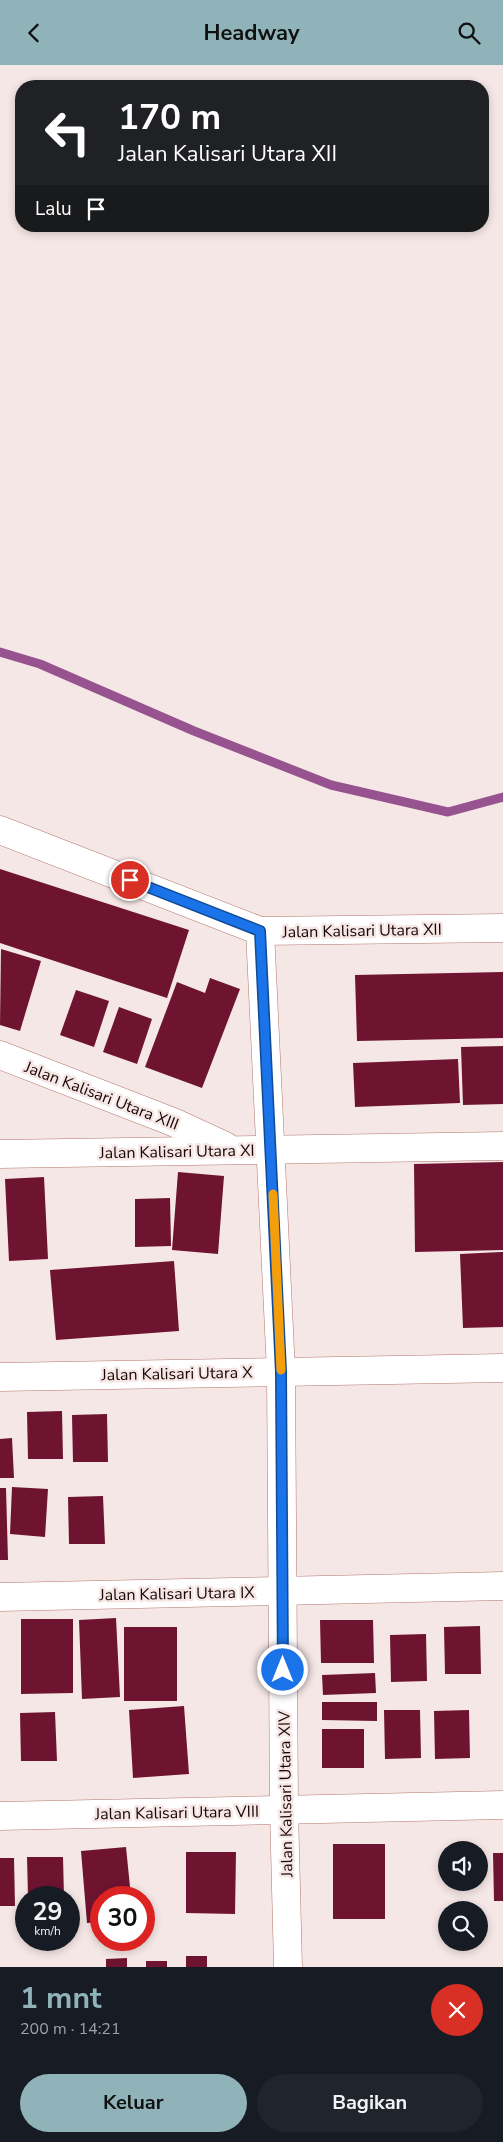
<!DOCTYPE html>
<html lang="id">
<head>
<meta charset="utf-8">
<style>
  body { margin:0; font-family:"Nunito Sans",sans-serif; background:#20242c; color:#f1f3f6; height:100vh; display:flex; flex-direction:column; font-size:19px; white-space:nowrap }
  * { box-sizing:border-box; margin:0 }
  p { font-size:16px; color:#9ea1a6 }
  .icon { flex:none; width:28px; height:28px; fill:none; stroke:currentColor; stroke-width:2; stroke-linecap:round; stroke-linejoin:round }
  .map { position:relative; height:1902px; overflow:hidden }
  .side { display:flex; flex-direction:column; background:#171b24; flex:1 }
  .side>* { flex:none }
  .top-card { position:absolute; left:15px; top:15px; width:474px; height:152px; border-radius:20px; box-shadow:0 2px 8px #0003; background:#202124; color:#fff; overflow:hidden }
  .tools { position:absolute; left:438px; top:1776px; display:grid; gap:10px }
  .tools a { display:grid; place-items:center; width:50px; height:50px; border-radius:50%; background:#171b24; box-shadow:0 2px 8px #0003; font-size:25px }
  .speed { position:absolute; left:15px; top:1821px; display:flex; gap:10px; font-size:25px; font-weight:700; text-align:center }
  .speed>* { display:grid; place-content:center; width:65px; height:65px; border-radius:50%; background:#171b24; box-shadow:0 2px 8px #0003; line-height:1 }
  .speed small { font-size:12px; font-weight:400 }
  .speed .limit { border:8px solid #d22; background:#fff; color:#111 }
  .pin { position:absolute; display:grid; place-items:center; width:42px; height:42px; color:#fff; margin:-21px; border:2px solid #fff; border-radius:50%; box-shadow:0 1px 5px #0007 }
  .me { position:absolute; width:55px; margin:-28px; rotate:0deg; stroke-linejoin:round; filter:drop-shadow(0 0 4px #0008) }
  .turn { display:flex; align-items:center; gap:18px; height:105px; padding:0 20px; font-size:22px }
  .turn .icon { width:65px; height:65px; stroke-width:2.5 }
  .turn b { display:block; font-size:35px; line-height:42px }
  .then { display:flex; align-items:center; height:48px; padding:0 20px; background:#0003; gap:10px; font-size:19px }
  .round { display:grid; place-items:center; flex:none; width:52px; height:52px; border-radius:26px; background:#20242c }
  .overview { display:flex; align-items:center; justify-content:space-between; height:85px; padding:0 20px }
  h1 { font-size:30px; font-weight:700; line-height:38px; color:#90b3b9 }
  .primary-button { display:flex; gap:10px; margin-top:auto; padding:10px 20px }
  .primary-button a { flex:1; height:58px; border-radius:30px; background:#90b3b9; color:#111; font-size:20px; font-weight:700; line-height:58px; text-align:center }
  .primary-button a+a { background:#20242c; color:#f1f3f6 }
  header { display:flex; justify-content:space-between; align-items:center; height:65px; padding:0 20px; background:#90b3b9; color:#111; font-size:22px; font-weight:700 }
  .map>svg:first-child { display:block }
</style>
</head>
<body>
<header><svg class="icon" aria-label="back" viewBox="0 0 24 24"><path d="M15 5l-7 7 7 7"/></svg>Headway<svg class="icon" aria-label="search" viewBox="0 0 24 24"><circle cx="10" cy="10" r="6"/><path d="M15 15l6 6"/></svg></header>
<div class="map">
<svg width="503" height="1902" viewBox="0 0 503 1902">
  <rect width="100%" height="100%" fill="#f5e7e5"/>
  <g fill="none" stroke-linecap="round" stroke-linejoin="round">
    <path stroke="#97538f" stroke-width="9" d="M0,587l40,12 154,67 137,54 117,27 55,-15"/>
  </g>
  <g fill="#6f1430">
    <path d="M0,804l189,61 -22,68 -167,-55z"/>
    <path d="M1,884l40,12 -21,70 -20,-6z"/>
    <path d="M503,907v66l-146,3 -2,-66z"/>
    <path d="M210,913l30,11 -38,99 -57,-21 32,-85 28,11z"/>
    <path d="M76,925l33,11 -15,46 -34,-12z"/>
    <path d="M119,942l33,12 -15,45 -34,-12z"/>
    <path d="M503,981v58l-40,1 -2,-58z"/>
    <path d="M458,994l2,44 -105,4 -2,-44z"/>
    <path d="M503,1097v88l-88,2 -1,-88z"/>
    <path d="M178,1107l46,4 -6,78 -46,-4z"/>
    <path d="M44,1112l4,82 -39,2 -4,-82z"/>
    <path d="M170,1133l1,48 -36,1v-48z"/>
    <path d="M501,1187h2v75l-40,1 -3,-74z"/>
    <path d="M174,1196l5,70 -123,9 -6,-70z"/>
    <path d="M62,1346l1,48h-35l-1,-47z"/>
    <path d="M107,1349l1,48h-35l-1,-47z"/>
    <path d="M12,1373l2,40h-14v-39z"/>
    <path d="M12,1422l36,2 -3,48 -35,-3z"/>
    <path d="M0,1423h6l2,72h-8z"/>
    <path d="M103,1431l2,48h-36l-1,-47z"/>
    <path d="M116,1553l4,79 -38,2 -3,-79z"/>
    <path d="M21,1554h52v74l-52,1z"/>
    <path d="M320,1555h53l1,43h-53z"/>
    <path d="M480,1561l1,48h-36l-1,-47z"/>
    <rect x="124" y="1562" width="53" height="74"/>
    <path d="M426,1569l1,47 -36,1 -1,-47z"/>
    <path d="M375,1608l1,20 -53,2 -1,-20z"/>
    <path d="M322,1637h55v19l-55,-1z"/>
    <path d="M184,1641l5,68 -56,4 -4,-68z"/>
    <path d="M384,1645h36l1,48 -36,1z"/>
    <path d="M469,1645l1,48 -35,1 -1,-48z"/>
    <path d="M55,1647l2,49h-36l-1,-48z"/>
    <rect x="322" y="1664" width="42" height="39"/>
    <rect x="333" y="1779" width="52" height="75"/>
    <path d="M126,1782l5,50h-30v25l-14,1 -6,-72z"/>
    <path d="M186,1787h50l-1,62 -49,-1z"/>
    <path d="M493,1788h10v48h-9z"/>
    <path d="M27,1792h36l1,40h-36z"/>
    <path d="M0,1793h14l1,48h-15z"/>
    <rect x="186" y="1891" width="21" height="11"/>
    <path d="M127,1893v9h-21v-8z"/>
    <rect x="146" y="1896" width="21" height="6"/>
  </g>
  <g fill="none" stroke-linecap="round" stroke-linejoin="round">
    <defs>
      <g id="minor">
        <path d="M0,765l260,101 243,-3"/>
        <path d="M260,866l21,441 3,437 4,158"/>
        <path d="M0,990l173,67 52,24"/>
        <path d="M0,1089l503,-8"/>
        <path d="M0,1312l503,-9"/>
        <path d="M0,1532l503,-11"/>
        <path d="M0,1751l503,-11"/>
      </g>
    </defs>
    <use href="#minor" stroke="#b4766d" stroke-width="29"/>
    <use href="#minor" stroke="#fff" stroke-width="28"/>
  </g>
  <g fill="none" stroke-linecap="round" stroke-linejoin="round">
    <defs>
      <path id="route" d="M130,815l130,51 21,441 2,298"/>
    </defs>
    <use href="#route" stroke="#114b97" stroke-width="12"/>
    <use href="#route" stroke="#1a73e8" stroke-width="9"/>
    <path stroke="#f59e0b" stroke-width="9" d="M273,1129l8,176"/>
  </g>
  <g text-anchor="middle" stroke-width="5" stroke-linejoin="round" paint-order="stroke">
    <g font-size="16" fill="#1a0504" stroke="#f5e7e5">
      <text transform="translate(362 865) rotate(-1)" y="6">Jalan Kalisari Utara XII</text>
      <text transform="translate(102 1030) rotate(21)" y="6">Jalan Kalisari Utara XIII</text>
      <text transform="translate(177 1086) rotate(-1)" y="6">Jalan Kalisari Utara XI</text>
      <text transform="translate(177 1308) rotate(-1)" y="6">Jalan Kalisari Utara X</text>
      <text transform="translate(177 1528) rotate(-1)" y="6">Jalan Kalisari Utara IX</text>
      <text transform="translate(285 1729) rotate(-91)" y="6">Jalan Kalisari Utara XIV</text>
      <text transform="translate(177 1747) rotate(-1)" y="6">Jalan Kalisari Utara VIII</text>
    </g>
  </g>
</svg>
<div class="tools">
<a><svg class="icon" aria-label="sound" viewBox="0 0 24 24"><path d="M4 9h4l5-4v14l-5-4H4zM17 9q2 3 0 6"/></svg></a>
<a><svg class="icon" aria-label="search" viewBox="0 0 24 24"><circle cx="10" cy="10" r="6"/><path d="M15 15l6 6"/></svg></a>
</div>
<div class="speed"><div>29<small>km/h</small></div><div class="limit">30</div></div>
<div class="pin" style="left:130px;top:815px;background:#d93025"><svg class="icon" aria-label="arrive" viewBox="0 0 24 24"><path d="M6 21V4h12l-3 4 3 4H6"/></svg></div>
<svg class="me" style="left:283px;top:1605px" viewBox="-20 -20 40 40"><circle r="17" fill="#1a73e8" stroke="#fff" stroke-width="3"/><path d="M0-11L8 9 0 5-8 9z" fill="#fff"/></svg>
<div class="top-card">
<div class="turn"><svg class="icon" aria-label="left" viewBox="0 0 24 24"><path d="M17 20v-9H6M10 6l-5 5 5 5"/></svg><div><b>170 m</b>Jalan Kalisari Utara XII</div></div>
<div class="then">Lalu<svg class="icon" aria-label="arrive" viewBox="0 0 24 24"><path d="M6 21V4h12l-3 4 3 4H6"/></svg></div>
</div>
</div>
<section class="side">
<div class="overview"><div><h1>1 mnt</h1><p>200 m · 14:21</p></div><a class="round" style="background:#d93025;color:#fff"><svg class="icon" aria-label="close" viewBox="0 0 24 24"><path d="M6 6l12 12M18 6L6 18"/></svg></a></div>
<div class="primary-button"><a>Keluar</a><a>Bagikan</a></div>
</section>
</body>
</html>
